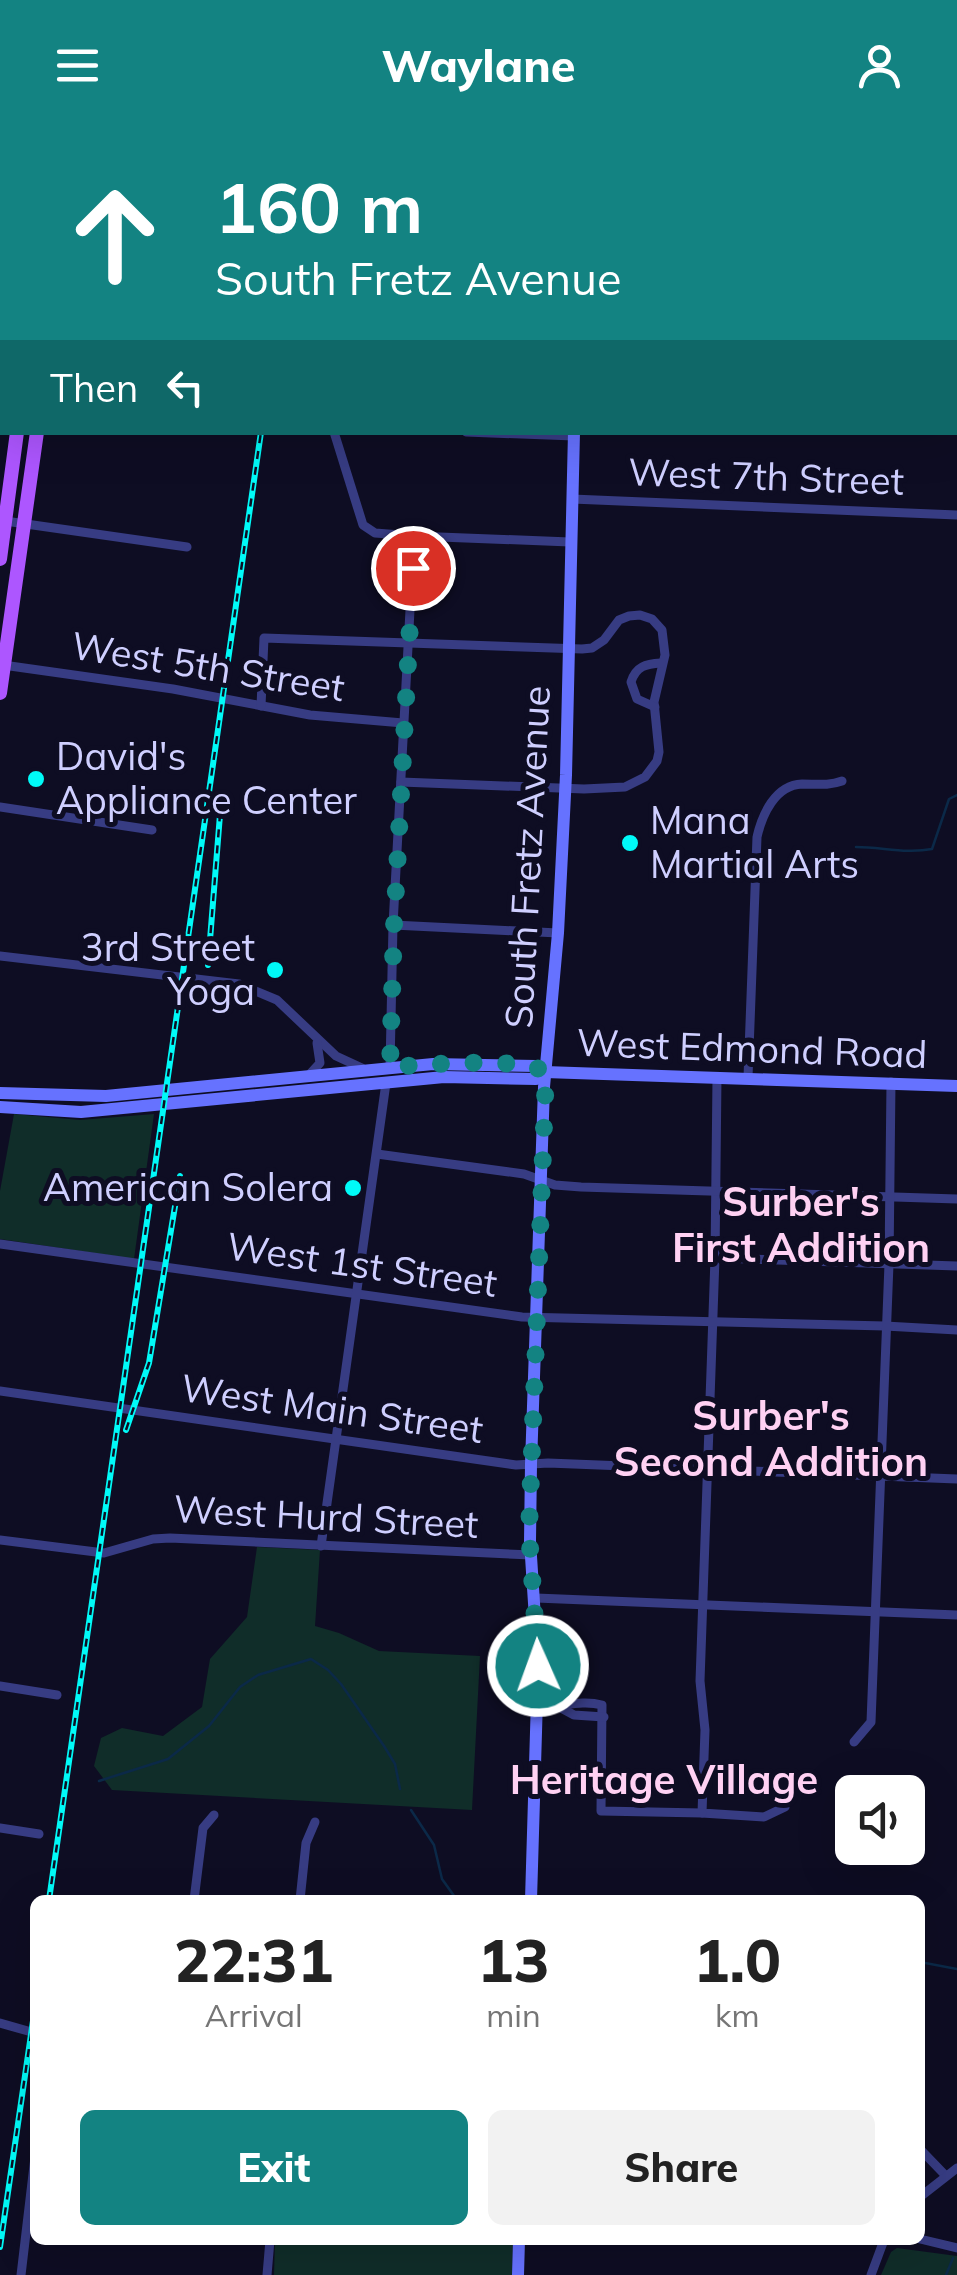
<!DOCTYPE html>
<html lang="en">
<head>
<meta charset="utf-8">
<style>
  body { margin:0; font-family:Mulish,sans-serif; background:#f2f2f2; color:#222; height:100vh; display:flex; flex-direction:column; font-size:38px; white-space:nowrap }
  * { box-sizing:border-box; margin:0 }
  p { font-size:32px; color:#767676 }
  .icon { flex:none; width:55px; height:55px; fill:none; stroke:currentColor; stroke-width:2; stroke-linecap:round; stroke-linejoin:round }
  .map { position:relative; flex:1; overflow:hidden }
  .drawer { position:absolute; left:30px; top:1765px; width:895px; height:350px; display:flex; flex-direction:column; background:#fff; border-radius:15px; box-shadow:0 10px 40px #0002 }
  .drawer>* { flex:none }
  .guide { position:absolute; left:0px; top:0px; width:958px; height:305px; box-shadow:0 10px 40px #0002; background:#138382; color:#fff; overflow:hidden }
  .tools { position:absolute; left:835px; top:1645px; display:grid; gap:20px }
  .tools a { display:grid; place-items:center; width:90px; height:90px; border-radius:15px; background:#fff; box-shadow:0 10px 40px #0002; font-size:50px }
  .pin { position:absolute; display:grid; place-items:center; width:85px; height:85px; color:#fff; margin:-42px; border:5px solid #fff; border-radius:50%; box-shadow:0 2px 10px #0007 }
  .me { position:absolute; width:110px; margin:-55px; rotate:358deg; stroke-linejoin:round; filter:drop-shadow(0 0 8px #0008) }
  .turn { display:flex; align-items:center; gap:35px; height:210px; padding:0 50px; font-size:45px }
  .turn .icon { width:130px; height:130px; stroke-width:2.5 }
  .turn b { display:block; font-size:70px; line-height:85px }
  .then { display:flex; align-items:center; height:95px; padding:0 50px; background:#0003; gap:20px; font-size:38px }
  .eta { display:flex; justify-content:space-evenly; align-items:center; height:170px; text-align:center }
  .eta b { font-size:60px; font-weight:800; line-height:70px }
  .primary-button { display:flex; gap:20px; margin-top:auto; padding:20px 50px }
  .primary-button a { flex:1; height:115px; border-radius:15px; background:#138382; color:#fff; font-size:40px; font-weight:800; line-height:115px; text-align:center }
  .primary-button a+a { background:#f2f2f2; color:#222 }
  header { display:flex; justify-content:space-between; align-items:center; height:130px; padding:0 50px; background:#138382; color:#fff; font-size:45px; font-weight:800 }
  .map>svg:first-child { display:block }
</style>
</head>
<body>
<header><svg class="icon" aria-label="menu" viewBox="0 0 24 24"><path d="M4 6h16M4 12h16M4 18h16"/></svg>Waylane<svg class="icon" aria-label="person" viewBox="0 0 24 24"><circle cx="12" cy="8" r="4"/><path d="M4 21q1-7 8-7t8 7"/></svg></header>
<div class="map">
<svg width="957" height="2145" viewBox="0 0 957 2145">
  <rect width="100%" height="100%" fill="#0e0d23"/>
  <g fill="#102d29">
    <path d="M14,984l66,6 74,-6 -20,145 -134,-20v-48z"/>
    <path d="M257,1417l63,3 -5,76 24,7 40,18 101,5 -8,154 -360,-20 -18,-24 7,-28 21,-10 41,8 39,-29 8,-48 37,-42z"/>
    <path d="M275,2110l156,5 1,-5h81l-1,35h-238z"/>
    <path d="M897,2118l60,8v19h-76l10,-23z"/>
  </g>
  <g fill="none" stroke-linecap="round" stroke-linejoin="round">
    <g stroke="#0b2948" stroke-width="2.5">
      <path d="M856,717c26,0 50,7 76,2l17,-50 8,-4"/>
      <path d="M99,1651l69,-22 41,-33 31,-39 18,-12 53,-16 17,11 13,14 43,62 11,18 5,25"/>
      <path d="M411,1680l23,35 8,34 15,21"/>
      <path d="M920,1832l37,7"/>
      <path d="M946,2145l7,-17"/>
    </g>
    <g stroke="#373c83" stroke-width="9">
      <path d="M0,49h2"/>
      <path d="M955,97h2"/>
      <path d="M955,240h2"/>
      <path d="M334,302l29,93 12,8 39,3 -21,389 -3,142"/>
      <path d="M466,302l108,4"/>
      <path d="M572,369l385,16"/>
      <path d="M5,391l182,26"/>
      <path d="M414,406l156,6"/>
      <path d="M3,535l170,24 137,26 93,8"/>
      <path d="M261,576l3,-68 318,11 10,-1 12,-8 15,-20 10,-4 11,-1 12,4 10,11 3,25 -11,47 5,50 -2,9 -12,16 -20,10 -41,2 -183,-7"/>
      <path d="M655,577l-18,-8 -6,-17c5,-16 15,-18 30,-19"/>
      <path d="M0,677l152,23"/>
      <path d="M393,795l165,8"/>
      <path d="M0,826l239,28 38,16 59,56 26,12"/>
      <path d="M309,945l11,-12 -3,-20"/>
      <path d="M717,947l-2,181 -15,423 5,49 -3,83 62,4 21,-10"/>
      <path d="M748,947l9,-240c5,-22 18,-52 45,-53 15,0 26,2 40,-3"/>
      <path d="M377,1024l147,20 31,11 26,2 376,12"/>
      <path d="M0,1114l522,73 363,9 72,4"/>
      <path d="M715,1128l242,8"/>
      <path d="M0,1261l516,74 32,-2 409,16"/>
      <path d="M0,1410l104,13 49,-14 17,-1 361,17"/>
      <path d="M321,1416l65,-463"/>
      <path d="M536,1468l421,17"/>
      <path d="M0,1556l57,9"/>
      <path d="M537,1577c23,1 43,-8 65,-2l-1,106 101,2"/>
      <path d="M561,1578l13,7 30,2"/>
      <path d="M854,1612l17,-20 18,-458 2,-182"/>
      <path d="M0,1698l39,6"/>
      <path d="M194,1770l9,-72 11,-13"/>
      <path d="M300,1770l6,-57 9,-21"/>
      <path d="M0,1893l35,10"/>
      <path d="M920,2019l26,27"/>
      <path d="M920,2067l37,-29"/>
      <path d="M920,2109l37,9"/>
      <path d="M21,2145l14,-118"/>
      <path d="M267,2145l3,-35"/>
      <path d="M871,2145l13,-35"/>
    </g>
    <g stroke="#6672ff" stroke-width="12">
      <path d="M585,2v-2"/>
      <path d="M0,963l106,3 327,-32 103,2 9,6 412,14"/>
      <path d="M0,977l81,5 363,-35 92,2 9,-7"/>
      <path d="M531,1770l7,-235 -8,-124 1,-77 13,-377 14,-154 8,-158 8,-343"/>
      <path d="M518,2145l1,-35"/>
    </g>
    <g stroke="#ad56ff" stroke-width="14">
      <path d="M56,2v-2"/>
      <path d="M79,2l1,-2"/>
      <path d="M0,429l17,-127"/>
      <path d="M0,563l37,-261"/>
    </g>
    <defs>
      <g id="rail">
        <path d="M304,2v-2"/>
        <path d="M208,835l13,-163"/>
        <path d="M126,1300l23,-67 31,-187"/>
        <path d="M49,1770l212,-1468"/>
        <path d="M0,2117l35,-240"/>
      </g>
    </defs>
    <use href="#rail" stroke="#00faf8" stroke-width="6"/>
    <use href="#rail" stroke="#0e0d23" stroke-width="2.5" stroke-dasharray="8" stroke-linecap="butt"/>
  </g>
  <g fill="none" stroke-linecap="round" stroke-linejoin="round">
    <path stroke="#138382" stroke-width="18" stroke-dasharray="0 32.4" d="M413,438l-19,358 -4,141c33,-2 130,-11 156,5l-17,459 9,135"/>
  </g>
  <g fill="#00faf8" stroke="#0e0d23" stroke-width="4">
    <circle cx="36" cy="649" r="10"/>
    <circle cx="630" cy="713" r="10"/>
    <circle cx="275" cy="840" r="10"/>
    <circle cx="353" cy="1058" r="10"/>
  </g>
  <g text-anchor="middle" stroke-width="10" stroke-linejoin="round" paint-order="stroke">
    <g font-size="38" fill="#cfcfff" stroke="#0e0d23">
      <text transform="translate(766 347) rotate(2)" y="13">West 7th Street</text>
      <text transform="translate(208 537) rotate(9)" y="13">West 5th Street</text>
      <text transform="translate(528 727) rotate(-87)" y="13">South Fretz Avenue</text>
      <text transform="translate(752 919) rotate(2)" y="13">West Edmond Road</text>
      <text transform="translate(362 1135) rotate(8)" y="13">West 1st Street</text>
      <text transform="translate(332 1279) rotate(8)" y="13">West Main Street</text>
      <text transform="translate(326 1387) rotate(3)" y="13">West Hurd Street</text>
    </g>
    <g font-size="38" fill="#cfcfff" stroke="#0e0d23" text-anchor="start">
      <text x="56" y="640">David's<tspan x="56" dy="44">Appliance Center</tspan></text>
      <text x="650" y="704">Mana<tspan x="650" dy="44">Martial Arts</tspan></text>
      <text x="255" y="831" text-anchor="end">3rd Street<tspan x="255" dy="44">Yoga</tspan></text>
      <text x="333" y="1071" text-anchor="end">American Solera</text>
    </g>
    <g font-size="40" font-weight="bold" fill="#ffd1f3" stroke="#0e0d23">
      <text x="801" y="1086">Surber's<tspan x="801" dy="46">First Addition</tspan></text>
      <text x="771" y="1300">Surber's<tspan x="771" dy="46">Second Addition</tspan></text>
      <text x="664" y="1664">Heritage Village</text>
    </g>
  </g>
</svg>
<div class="tools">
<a><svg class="icon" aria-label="sound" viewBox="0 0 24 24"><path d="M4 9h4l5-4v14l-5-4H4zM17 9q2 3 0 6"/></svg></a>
</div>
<div class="pin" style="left:413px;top:438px;background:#d93025"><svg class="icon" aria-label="arrive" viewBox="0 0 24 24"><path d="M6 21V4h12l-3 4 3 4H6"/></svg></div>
<svg class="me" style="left:538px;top:1536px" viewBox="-20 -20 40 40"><circle r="17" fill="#138382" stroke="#fff" stroke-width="3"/><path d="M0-11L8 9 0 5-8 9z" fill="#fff"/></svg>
<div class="guide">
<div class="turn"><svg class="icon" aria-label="ahead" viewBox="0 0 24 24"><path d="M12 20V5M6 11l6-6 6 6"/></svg><div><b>160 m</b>South Fretz Avenue</div></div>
<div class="then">Then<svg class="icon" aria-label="left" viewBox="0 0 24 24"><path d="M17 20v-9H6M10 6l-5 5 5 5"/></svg></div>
</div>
<section class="drawer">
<div class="eta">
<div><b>22:31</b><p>Arrival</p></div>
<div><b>13</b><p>min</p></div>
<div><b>1.0</b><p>km</p></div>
</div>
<div class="primary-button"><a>Exit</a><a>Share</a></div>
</section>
</div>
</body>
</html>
